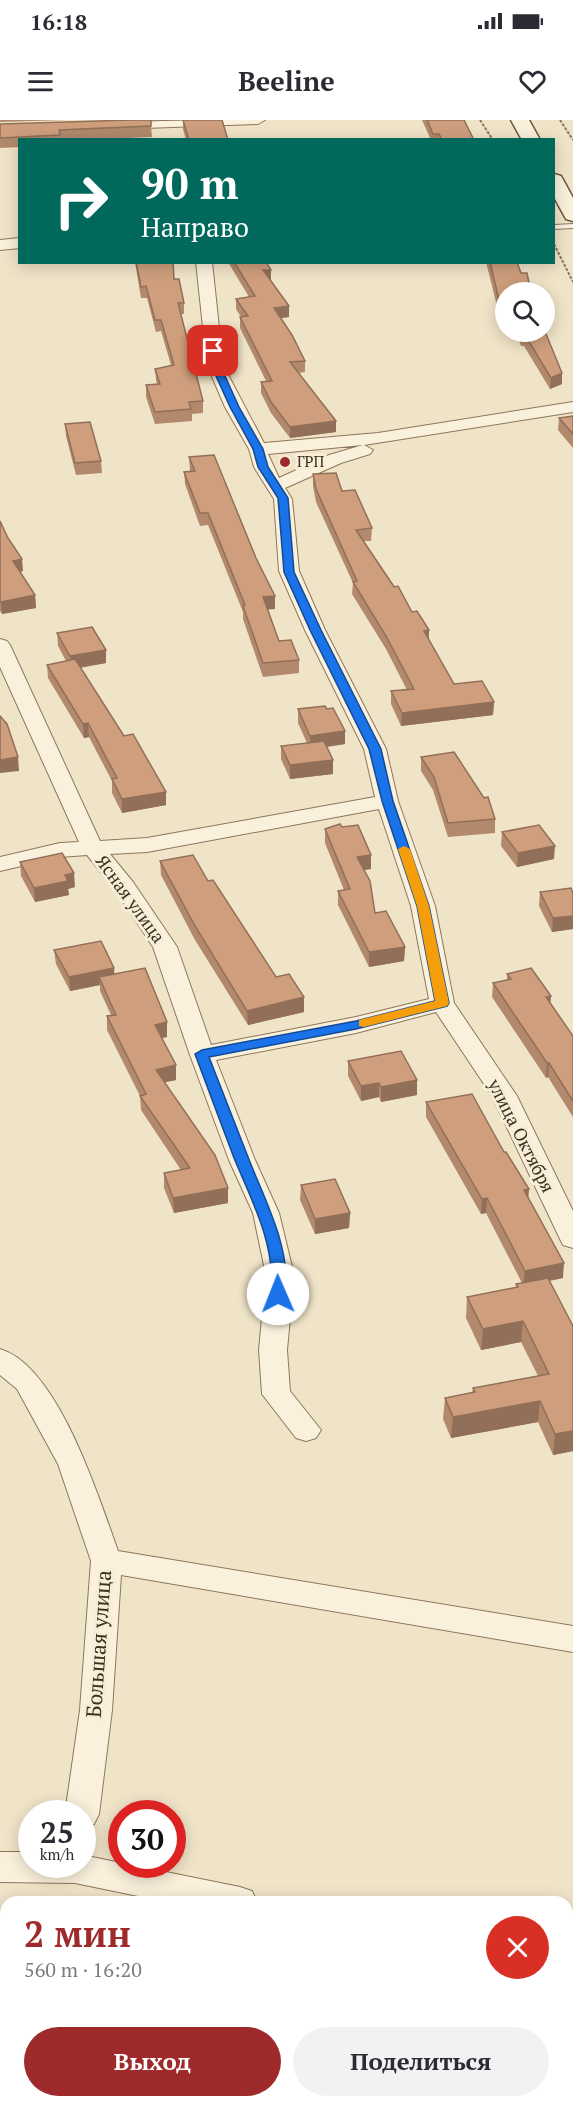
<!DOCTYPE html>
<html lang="ru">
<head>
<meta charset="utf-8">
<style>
  body { margin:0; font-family:"PT Serif",serif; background:#f2f2f3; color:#2b2b33; height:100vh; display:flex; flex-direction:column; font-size:22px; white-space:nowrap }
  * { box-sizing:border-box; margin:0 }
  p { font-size:20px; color:#7c7c81 }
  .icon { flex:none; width:33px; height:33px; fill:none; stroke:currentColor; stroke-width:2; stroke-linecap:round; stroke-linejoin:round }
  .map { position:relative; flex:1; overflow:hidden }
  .details { position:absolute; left:0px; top:1776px; width:573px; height:212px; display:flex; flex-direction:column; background:#fff; border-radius:18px 18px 0 0; box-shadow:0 3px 15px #0003 }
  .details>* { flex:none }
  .top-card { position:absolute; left:18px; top:18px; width:537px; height:126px; border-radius:0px; box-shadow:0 3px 15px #0003; background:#00695c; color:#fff; overflow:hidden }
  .tools { position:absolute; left:495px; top:162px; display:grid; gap:12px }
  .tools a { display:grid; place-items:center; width:60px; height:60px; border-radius:50%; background:#fff; box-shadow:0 3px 15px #0003; font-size:30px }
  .speed { position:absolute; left:18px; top:1680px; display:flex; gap:12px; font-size:30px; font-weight:700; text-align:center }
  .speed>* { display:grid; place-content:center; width:78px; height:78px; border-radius:50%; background:#fff; box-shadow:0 3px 15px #0003; line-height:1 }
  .speed small { font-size:15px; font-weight:400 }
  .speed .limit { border:9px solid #d22; background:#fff; color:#111 }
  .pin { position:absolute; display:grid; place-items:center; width:51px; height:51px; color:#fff; margin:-26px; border-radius:12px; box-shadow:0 3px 9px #0006 }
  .me { position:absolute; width:66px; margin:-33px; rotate:359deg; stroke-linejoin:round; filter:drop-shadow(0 0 4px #0008) }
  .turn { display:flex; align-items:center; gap:21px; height:126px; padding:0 24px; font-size:27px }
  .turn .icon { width:78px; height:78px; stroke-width:2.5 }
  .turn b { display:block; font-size:42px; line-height:51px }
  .round { display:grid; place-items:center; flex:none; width:63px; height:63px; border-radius:32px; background:#f2f2f3 }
  .overview { display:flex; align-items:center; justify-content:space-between; height:102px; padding:0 24px }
  h1 { font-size:36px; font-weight:800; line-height:45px; color:#9e2a2b }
  .button { display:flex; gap:12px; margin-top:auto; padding:12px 24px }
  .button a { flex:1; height:69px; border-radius:36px; background:#9e2a2b; color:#fff; font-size:24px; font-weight:800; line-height:69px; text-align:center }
  .button a+a { background:#f2f2f3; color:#2b2b33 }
  .status { display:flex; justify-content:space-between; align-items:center; height:42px; padding:0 30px; background:#fff; direction:ltr }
  .status svg { height:16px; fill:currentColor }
  header { display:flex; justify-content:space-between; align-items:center; height:78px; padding:0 24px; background:#fff; font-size:27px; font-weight:800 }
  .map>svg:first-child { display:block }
</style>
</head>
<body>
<div class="status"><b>16:18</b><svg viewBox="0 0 49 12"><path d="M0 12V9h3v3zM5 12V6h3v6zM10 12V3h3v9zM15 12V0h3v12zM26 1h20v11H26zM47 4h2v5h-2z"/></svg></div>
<header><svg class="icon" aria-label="menu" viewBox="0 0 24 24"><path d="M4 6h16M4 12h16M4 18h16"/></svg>Beeline<svg class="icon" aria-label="heart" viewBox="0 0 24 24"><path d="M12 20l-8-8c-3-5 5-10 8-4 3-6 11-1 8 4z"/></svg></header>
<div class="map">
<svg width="573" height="1987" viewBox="0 0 573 1987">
  <rect width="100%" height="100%" fill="#f0e4c8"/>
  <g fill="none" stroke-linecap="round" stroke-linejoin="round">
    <defs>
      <path id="service" d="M573,104v4l-19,1v-4z"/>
      <g id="minor">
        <path d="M265,0l-7,4 -141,5 -7,-4c9,-5 133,-5 155,-5z"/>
        <path d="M20,118v10l-20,2v-10z"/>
        <path d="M196,142h16l11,103 41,78 114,-10 195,-31v10l-209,33 9,5 -3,4 -29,9 -56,25 7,11 7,72 26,59 61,119 12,52 37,105 19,97 63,93 56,115v37l-10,-3 -3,-6 -68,-143 -56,-84 -80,21 -140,27 39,100 24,53 15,62 -7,75 3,41 31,39 -5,8 -10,3 -10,-3 -34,-44 -3,-44 7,-75 -13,-62 -24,-53 -39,-105 -37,-108 -37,-56 -29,-36 -27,2 -60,14v-14l60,-14 19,-1 -79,-175v-28l7,2 3,4 90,196 47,-3 228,-41 -11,-48 -59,-119 -26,-59 -5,-72 -20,-32 -5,-18 -24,-42 -18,-42zM363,325l-34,10 -50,23 -11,-24zM379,689l32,97 18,93 -73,18 -145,28 -34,-98 -44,-65 -23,-28 37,-2z"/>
        <path d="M0,1229c58,17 99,149 118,202l455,75v26l-452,-77 -9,135 -13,104 -5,10 -12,4v-14h-17l15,-104 11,-149 -33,-97 -41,-75 -17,-14z"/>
        <path d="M0,1732h32v12h50v-9l158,32 12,4 5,11h-90l-92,-19 -75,-1z"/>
        <rect x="567" y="1820" width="6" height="32"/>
      </g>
      <g id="secondary">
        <path d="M511,0h18l11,20h-18z"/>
        <path d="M554,54l7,2 12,22v23l-7,-2 -12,-22z"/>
      </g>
    </defs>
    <use href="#service" stroke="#8d765c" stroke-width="2"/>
    <use href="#minor" stroke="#8d765c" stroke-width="2"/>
    <use href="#secondary" stroke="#6f573f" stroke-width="3"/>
    <g stroke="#8d765c" stroke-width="2" stroke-dasharray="3 1.5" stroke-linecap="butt">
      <path d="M480,0l13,20"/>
      <path d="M560,0l13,20"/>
      <path d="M554,124l19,38"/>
    </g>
    <use href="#service" fill="#faf1dc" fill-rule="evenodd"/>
    <use href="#minor" fill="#faf1dc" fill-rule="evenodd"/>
    <use href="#secondary" fill="#faf1dc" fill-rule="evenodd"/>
  </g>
  <g fill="#b2896c">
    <path d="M0,0h66l-66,2z"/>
    <path d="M183,0l45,20h-42l-3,-11z"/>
    <path d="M422,0h42l10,20h-43z"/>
    <path d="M0,4l151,2 1,11 -70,3h-62v7l-20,1z"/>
    <path d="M135,142h38l1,17 10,24v11h-3l22,87v12l-11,1v7l-37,3 -9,-27v-12l11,-1 -1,-4 -1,-11 16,-4 -10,-34 -5,1 -9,-34h-6z"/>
    <path d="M228,142h38l5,8 -1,10 19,26v11l-8,1 24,43v11l-6,1 37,48v11l-46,6 -19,-25 -10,-20v-11l5,-1 -26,-53v-11h1l-5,-8v-10l13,-2z"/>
    <path d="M486,142h31l-11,30v18h-8z"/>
    <path d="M516,212h28l18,41v11l-12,5 -26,-43h-3z"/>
    <path d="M573,296v32l-15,-18 1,-12z"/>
    <path d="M65,304l36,37 1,12 -26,2 -10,-39z"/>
    <path d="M189,337l86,152h-7l11,32 20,19v13l-36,4 -20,-58v-7l-35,-87 -8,1 -15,-42 -1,-12 6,-1z"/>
    <path d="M313,354l29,17 30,37 -1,13h-7l48,71 17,18v9l25,45 40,18 -1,13 -92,11 -10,-22v-13l16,-1 -21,-41 -34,-55 1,-11 -37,-81 -3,-16z"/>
    <path d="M0,401l23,50 -3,1 15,23 1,13 -34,6 -2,-3z"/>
    <path d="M57,513l49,17v13l-26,5 86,137 -44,8 -10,-20v-12l-23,-44 -5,1 -36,-60 -1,-13 19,-4 -8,-15z"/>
    <path d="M298,589l47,35 -18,3 6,13v14l-43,5 -9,-20v-13l26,-3 -9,-20z"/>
    <path d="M421,637l74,62v14l-47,4 -15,-47 -12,-19z"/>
    <path d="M342,707l29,28v14l-7,1 11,43 30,34 -1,14 -35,6 -31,-62v-14l6,-1 -19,-47v-14z"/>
    <path d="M502,712l52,27 -37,8 -16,-21z"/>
    <path d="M160,741l48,20 68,96 28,20v15l-56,13 -53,-85 -34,-65z"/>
    <path d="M20,742l55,25 -7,2 1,6 -34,7 -14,-26z"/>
    <path d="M540,772l33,1v36l-21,3 -13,-26z"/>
    <path d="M54,830l60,24 53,48v15l-5,1 14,27v15l-11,2 63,106v15l-54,10 -10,-25v-15l17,-3 -40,-60 -1,-14 -33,-66v-14l4,-1 -11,-24v-6l-30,6 -14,-27z"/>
    <path d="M507,854l44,30 22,32v81l-25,-40 -2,1 -54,-81 1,-14 14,-3z"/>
    <path d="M348,941l69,19v15l-36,7 -2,-5 -18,4 -13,-25z"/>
    <path d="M426,982l102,95 35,81 -14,3 24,45v125l-20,4 -15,-33 -87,16 -8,-19 2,-21 27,-5 1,-5 65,-12 -17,-34 -40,8 -15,-32 1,-21 49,-9v-4l6,-1 -36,-70 -5,1 -55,-97z"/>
    <path d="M301,1065l49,28 -1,15 -34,6 -15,-34z"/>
  </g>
  <g fill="#916f58">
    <path d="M263,150h8v10l-8,1z"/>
    <path d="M289,186v11l-15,2v-11z"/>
    <path d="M562,253v11l-12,5 1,-11z"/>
    <path d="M336,301v11l-46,6v-11z"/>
    <path d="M22,439l1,12 -9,2 -1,-12z"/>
    <path d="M35,475l1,13 -34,6 -1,-12z"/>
    <path d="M275,476v13l-12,1v-13z"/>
    <path d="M429,510l-1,13 -4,-12z"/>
    <path d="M106,530v13l-35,6 -1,-13z"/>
    <path d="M494,582l-1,13 -92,11 1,-13z"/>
    <path d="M88,603l1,14 -5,1 -1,-14z"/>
    <path d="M345,611v13l-35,5v-13z"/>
    <path d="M18,637l1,14 -19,2v-13z"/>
    <path d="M333,640v14l-43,5v-14z"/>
    <path d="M166,672v13l-44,8v-14z"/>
    <path d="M555,726l-1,13 -37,8 1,-14z"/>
    <path d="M371,735v14l-14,2v-14z"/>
    <path d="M74,753l1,14 -7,2 1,6 -34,7 -1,-14 31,-13z"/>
    <path d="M573,796v13l-21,3 1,-14z"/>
    <path d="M405,827l-1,14 -35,6v-15z"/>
    <path d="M114,848l1,14 -16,-5 1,8 -30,6 -1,-14z"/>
    <path d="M551,876l-1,14 -4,-13z"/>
    <path d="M304,877v15l-56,13 -1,-14z"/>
    <path d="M167,902v15l-12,2v-14z"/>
    <path d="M547,943h2l-1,14 -2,1z"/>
    <path d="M176,945v15l-19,4 -1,-14z"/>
    <path d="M417,960v15l-36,7v-15z"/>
    <path d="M379,963v14l-18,4v-15z"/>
    <path d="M228,1068v15l-54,10 -1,-15z"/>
    <path d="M529,1069l-1,14 -4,-13z"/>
    <path d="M487,1078l-1,15 -5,1 1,-15z"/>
    <path d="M350,1093l-1,15 -34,6v-15z"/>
    <path d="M564,1143l-1,15 -40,8 2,-15z"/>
    <path d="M523,1201l-2,21 -40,8 2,-21z"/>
    <path d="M540,1281l-2,21 -87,16 2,-21z"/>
    <path d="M573,1311v20l-20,4 2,-21z"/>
  </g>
  <g fill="#cf9f7d" stroke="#916f58" stroke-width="1.5">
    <path d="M131,0h20v6l-92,4 1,5 -60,3v-14z"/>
    <path d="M183,0h39l6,20h-39z"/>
    <path d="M427,0h37l10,20h-32l-3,-6h-6z"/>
    <path d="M136,142h37l1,17h5l5,24h-6l25,98 -14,1 2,7 -36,3 -9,-27 14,-1 -5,-15 19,-4 -13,-45h-6l-9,-34 -5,1z"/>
    <path d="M234,142h32l5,8h-8l26,36 -15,2 18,27 13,26 -15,1 46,59 -46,6 -19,-25 -10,-20 11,-1 -32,-64 8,-1 -12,-17 19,-3z"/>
    <path d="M490,142h27l4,11h6l4,19h-25v7l-7,1z"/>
    <path d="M544,209l18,44 -11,5 -26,-43h-3l-1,-3h23z"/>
    <path d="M573,296v18l-14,-16z"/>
    <path d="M90,302l11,39 -26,2 -10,-39z"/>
    <path d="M214,335l42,103 19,38 -12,1 16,44 12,-1 8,20 -36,3 -20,-57 2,-1 -37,-92h-8l-16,-41 11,-1 -6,-14z"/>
    <path d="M336,353l6,18 13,-1 17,38 -16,2 38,57 4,-1 14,26 5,-1 12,19 -5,1 30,53 28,-3 12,21 -92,11 -11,-22 23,-2 -28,-53 -33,-54 4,-1 -41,-92 -3,-15z"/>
    <path d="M0,401l8,17 14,21 -9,2 22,34 -34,7 -1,-2z"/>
    <path d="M92,507l14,23 -36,6 -13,-23z"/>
    <path d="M75,539l49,77 9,-2 33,58 -44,7 -10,-20 5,-1 -29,-55 -5,1 -36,-59z"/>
    <path d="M325,586l2,3 6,-1 12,23 -35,5 -12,-27z"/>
    <path d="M0,596l7,8 11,33 -18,3z"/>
    <path d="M324,621l9,19 -43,5 -9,-19z"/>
    <path d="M454,632l30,46 4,-1 7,22 -47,4 -14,-46 -13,-20z"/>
    <path d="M340,704l2,3 16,-2 13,30 -14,2 13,24 5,32 11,-2 19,36 -36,5 -31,-61 12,-2 -25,-60z"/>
    <path d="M539,705l16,21 -37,7 -16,-21z"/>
    <path d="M62,733l12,20 -9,2 3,6 -34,7 -14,-26z"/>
    <path d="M193,735l15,26 5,-1 63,97 13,-3 15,23 -57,14 -52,-85 -35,-65z"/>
    <path d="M571,768l2,5v23l-20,2 -13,-26z"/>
    <path d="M101,821l13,27 -45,9 -15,-27z"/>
    <path d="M145,848l22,54 -12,3 21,40 -20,5 59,85 13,33 -55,10 -9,-25 26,-5 -50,-72 6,-2 -39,-78 9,-1 -17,-38z"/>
    <path d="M531,848l20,28 -5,1 27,39v65l-24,-38h-2l-54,-80 18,-4 -4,-5z"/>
    <path d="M401,931l16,29 -36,7 -2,-4 -18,3 -13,-25z"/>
    <path d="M472,974l32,58h2l23,37 -5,1 40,73 -39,8 -38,-73 -5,1 -56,-97z"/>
    <path d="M335,1059l15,34 -35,6 -14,-34z"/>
    <path d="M548,1158l25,48v105l-18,3 -15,-33 -87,16 -8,-19 30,-6 -2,-4 76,-14 -26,-53 -40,8 -16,-32 51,-10 -2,-3z"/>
  </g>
  <path fill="#1a73e8" stroke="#114b97" stroke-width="1.5" d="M213,228l4,3 3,14 19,42 24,42 5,18 20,31 6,74 27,58 60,119 12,52 36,105 20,97 -2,3 -91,23 -147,28c13,33 26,67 39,100 17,44 42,88 38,137l-8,5 -7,-5c5,-49 -19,-93 -37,-136 -13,-34 -26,-69 -39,-104l7,-4 154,-29 79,-20 -18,-95 -35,-105 -13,-52 -59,-119 -26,-58 -6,-74 -20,-31 -5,-18 -23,-42 -19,-42 -3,-14z"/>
  <path fill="#f59e0b" d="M404,726l6,3 19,57 20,97 -2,3 -83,21 -5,-1v-6l76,-19 -18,-95 -19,-57z"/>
  <circle fill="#9e2a2b" stroke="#f7eed8" stroke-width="2" cx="285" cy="342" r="6"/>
  <g text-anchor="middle" stroke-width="6" stroke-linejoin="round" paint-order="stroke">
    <g font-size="15" fill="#3d2e20" stroke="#f7eed8" text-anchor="start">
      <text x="297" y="347">ГРП</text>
    </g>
    <g font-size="18" fill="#3d2e20" stroke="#f7eed8">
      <text transform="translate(130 779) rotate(54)" y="6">Ясная улица</text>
      <text transform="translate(521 1016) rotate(63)" y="6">улица Октября</text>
    </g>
    <g font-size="21" fill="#3d2e20" stroke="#f7eed8">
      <text transform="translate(99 1524) rotate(-86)" y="7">Большая улица</text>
    </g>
  </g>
</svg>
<div class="tools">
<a><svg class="icon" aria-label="search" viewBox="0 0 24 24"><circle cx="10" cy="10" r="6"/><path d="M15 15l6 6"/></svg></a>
</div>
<div class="speed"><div>25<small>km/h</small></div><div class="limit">30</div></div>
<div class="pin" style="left:213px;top:231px;background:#d93025"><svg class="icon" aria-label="arrive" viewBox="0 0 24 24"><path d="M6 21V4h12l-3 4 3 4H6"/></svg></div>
<svg class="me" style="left:278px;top:1174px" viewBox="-20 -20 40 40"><circle r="19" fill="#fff"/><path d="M0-13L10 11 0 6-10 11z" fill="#1a73e8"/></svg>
<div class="top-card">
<div class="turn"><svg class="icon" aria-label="right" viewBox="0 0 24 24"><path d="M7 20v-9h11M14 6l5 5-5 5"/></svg><div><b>90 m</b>Направо</div></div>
</div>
<section class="details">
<div class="overview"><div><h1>2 мин</h1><p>560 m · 16:20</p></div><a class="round" style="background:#d93025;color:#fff"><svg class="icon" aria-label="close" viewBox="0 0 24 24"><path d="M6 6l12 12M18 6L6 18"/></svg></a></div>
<div class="button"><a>Выход</a><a>Поделиться</a></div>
</section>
</div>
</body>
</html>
